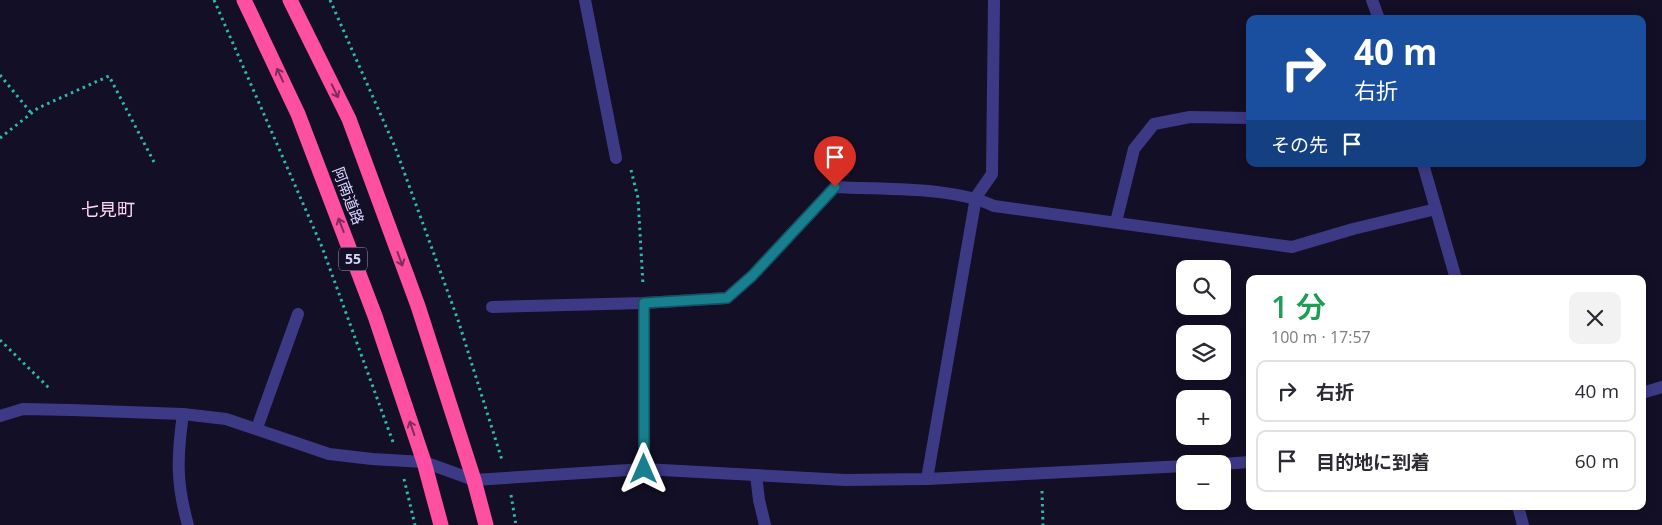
<!DOCTYPE html>
<html lang="ja">
<head>
<meta charset="utf-8">
<style>
  body { margin:0; font-family:"Open Sans","Noto Sans JP",sans-serif; background:#f2f2f3; color:#2b2b33; height:100vh; display:flex; flex-direction:column; font-size:19px; white-space:nowrap }
  * { box-sizing:border-box; margin:0 }
  p { font-size:16px; color:#7c7c81 }
  .icon { flex:none; width:28px; height:28px; fill:none; stroke:currentColor; stroke-width:2; stroke-linecap:round; stroke-linejoin:round }
  .map { position:relative; flex:1; overflow:hidden }
  .sheet { position:absolute; left:1246px; top:275px; width:400px; height:235px; display:flex; flex-direction:column; background:#fff; border-radius:10px; box-shadow:0 2px 12px #0003 }
  .sheet>* { flex:none }
  .hud { position:absolute; left:1246px; top:15px; width:400px; height:152px; border-radius:10px; box-shadow:0 2px 12px #0003; background:#1a4fa0; color:#fff; overflow:hidden }
  .controls { position:absolute; left:1176px; top:260px; display:grid; gap:10px }
  .controls a { display:grid; place-items:center; width:55px; height:55px; border-radius:10px; background:#fff; box-shadow:0 2px 12px #0003; font-size:25px }
  .pin { position:absolute; display:grid; place-items:center; width:42px; height:42px; color:#fff; margin:-51px -21px; border-radius:50% 50% 50% 0; rotate:-45deg; box-shadow:0 0 5px #0007 }
  .pin .icon { rotate:45deg }
  .me { position:absolute; width:55px; margin:-28px; rotate:0deg; stroke-linejoin:round; filter:drop-shadow(0 0 4px #0008) }
  .turn { display:flex; align-items:center; gap:18px; height:105px; padding:0 25px; font-size:22px }
  .turn .icon { width:65px; height:65px; stroke-width:2.5 }
  .turn b { display:block; font-size:35px; line-height:42px }
  .then { display:flex; align-items:center; height:48px; padding:0 25px; background:#0003; gap:10px; font-size:19px }
  .round { display:grid; place-items:center; flex:none; width:52px; height:52px; border-radius:10px; background:#f2f2f3 }
  .headline { display:flex; align-items:center; justify-content:space-between; height:85px; padding:0 25px }
  h1 { font-size:30px; font-weight:600; line-height:38px; color:#1e9e55 }
  ul { padding:0; list-style:none }
  li { display:flex; align-items:center; gap:15px; height:62px; margin:0 10px 8px; padding:0 15px; border:2px solid #e1e1e2; border-radius:10px }
  li div { flex:1 }
  li b { display:block; font-size:19px }
  li em { font-style:normal }
  .map>svg:first-child { display:block }
</style>
</head>
<body>
<div class="map">
<svg width="1662" height="525" viewBox="0 0 1662 525">
  <rect width="100%" height="100%" fill="#130f26"/>
  <g fill="none" stroke-linecap="round" stroke-linejoin="round">
    <g stroke="#2fb8b0" stroke-width="3" stroke-dasharray="2.5 4" stroke-linecap="butt">
      <path d="M214,0l108,247 71,195"/>
      <path d="M330,0l65,147 63,173 44,140"/>
      <path d="M0,75l32,39"/>
      <path d="M0,138l38,-30 71,-32 45,86"/>
      <path d="M631,170l7,28 5,87"/>
      <path d="M0,340l50,49"/>
      <path d="M404,479l11,46"/>
      <path d="M1042,491l1,34"/>
      <path d="M511,495l5,30"/>
    </g>
    <g stroke="#3d3a85" stroke-width="12">
      <path d="M585,0l31,158"/>
      <path d="M1372,0l7,19"/>
      <path d="M1423,164l33,115"/>
      <path d="M1116,222l18,-73 20,-25 36,-7 60,1"/>
      <path d="M644,303v166"/>
      <path d="M492,307l152,-4 83,-5 25,-22 83,-89c48,3 117,-1 159,19l298,41 61,-18 83,-20"/>
      <path d="M1642,393l20,-6"/>
      <path d="M183,414c-6,43 -7,69 5,111"/>
      <path d="M0,416l23,-7 49,1 111,4 43,5 103,35 43,5 52,3 50,18 170,-11 201,11 82,-1 258,-13"/>
      <path d="M257,428l41,-114"/>
      <path d="M1222,464l28,-2"/>
      <path d="M756,475l3,25 6,25"/>
      <path d="M927,479l49,-282 16,-23 2,-174"/>
      <path d="M1518,506l5,19"/>
    </g>
    <g stroke="#ff4fa3" stroke-width="15">
      <path d="M244,0l54,114 77,202 49,146 17,63"/>
      <path d="M290,0l59,119 69,187 56,174 12,45"/>
    </g>
  </g>
  <defs><path id="oneway-shaft" d="M-6 0H5M1.5-3L5.5 0L1.5 3" fill="none" stroke-width="1.6" stroke-linecap="round" stroke-linejoin="round" transform="scale(1.25)"/></defs>
  <g stroke="#7d2c5e">
    <use href="#oneway-shaft" transform="translate(280 75) rotate(-115)"/>
    <use href="#oneway-shaft" transform="translate(335 91) rotate(64)"/>
    <use href="#oneway-shaft" transform="translate(341 225) rotate(-111)"/>
    <use href="#oneway-shaft" transform="translate(400 259) rotate(70)"/>
    <use href="#oneway-shaft" transform="translate(412 428) rotate(-109)"/>
  </g>
  <g fill="none" stroke-linecap="round" stroke-linejoin="round">
    <defs>
      <path id="route" d="M644,469v-166l83,-5 25,-22 83,-89"/>
    </defs>
    <use href="#route" stroke="#10535d" stroke-width="12"/>
    <use href="#route" stroke="#187f8f" stroke-width="9"/>
  </g>
  <g text-anchor="middle" stroke-width="5" stroke-linejoin="round" paint-order="stroke">
    <rect fill="#130f26" stroke="#9e99be" stroke-width="1" x="339" y="247.5" width="28" height="23" rx="4"/>
    <g font-size="14" font-weight="bold" fill="#d9d4ff">
      <text x="353" y="264">55</text>
    </g>
    <g font-size="15" fill="#d9d4ff" stroke="#130f26">
      <text transform="translate(348 196) rotate(69)" y="5">阿南道路</text>
    </g>
    <g font-size="18" fill="#ffd6f0" stroke="#130f26">
      <text x="108" y="216">七見町</text>
    </g>
  </g>
</svg>
<div class="controls">
<a><svg class="icon" aria-label="search" viewBox="0 0 24 24"><circle cx="10" cy="10" r="6"/><path d="M15 15l6 6"/></svg></a>
<a><svg class="icon" aria-label="layers" viewBox="0 0 24 24"><path d="M12 4l9 5-9 5-9-5zM3 14l9 5 9-5"/></svg></a>
<a>+</a>
<a>−</a>
</div>
<div class="pin" style="left:835px;top:187px;background:#d93025"><svg class="icon" aria-label="arrive" viewBox="0 0 24 24"><path d="M6 21V4h12l-3 4 3 4H6"/></svg></div>
<svg class="me" style="left:644px;top:469px" viewBox="-20 -20 40 40"><path d="M0-17L14 15 0 8-14 15z" fill="#187f8f" stroke="#fff" stroke-width="4"/></svg>
<div class="hud">
<div class="turn"><svg class="icon" aria-label="right" viewBox="0 0 24 24"><path d="M7 20v-9h11M14 6l5 5-5 5"/></svg><div><b>40 m</b>右折</div></div>
<div class="then">その先<svg class="icon" aria-label="arrive" viewBox="0 0 24 24"><path d="M6 21V4h12l-3 4 3 4H6"/></svg></div>
</div>
<section class="sheet">
<div class="headline"><div><h1>1 分</h1><p>100 m · 17:57</p></div><a class="round"><svg class="icon" aria-label="close" viewBox="0 0 24 24"><path d="M6 6l12 12M18 6L6 18"/></svg></a></div>
<ul>
<li><svg class="icon" aria-label="right" viewBox="0 0 24 24"><path d="M7 20v-9h11M14 6l5 5-5 5"/></svg><div><b>右折</b></div><em>40 m</em></li>
<li><svg class="icon" aria-label="arrive" viewBox="0 0 24 24"><path d="M6 21V4h12l-3 4 3 4H6"/></svg><div><b>目的地に到着</b></div><em>60 m</em></li>
</ul>
</section>
</div>
</body>
</html>
